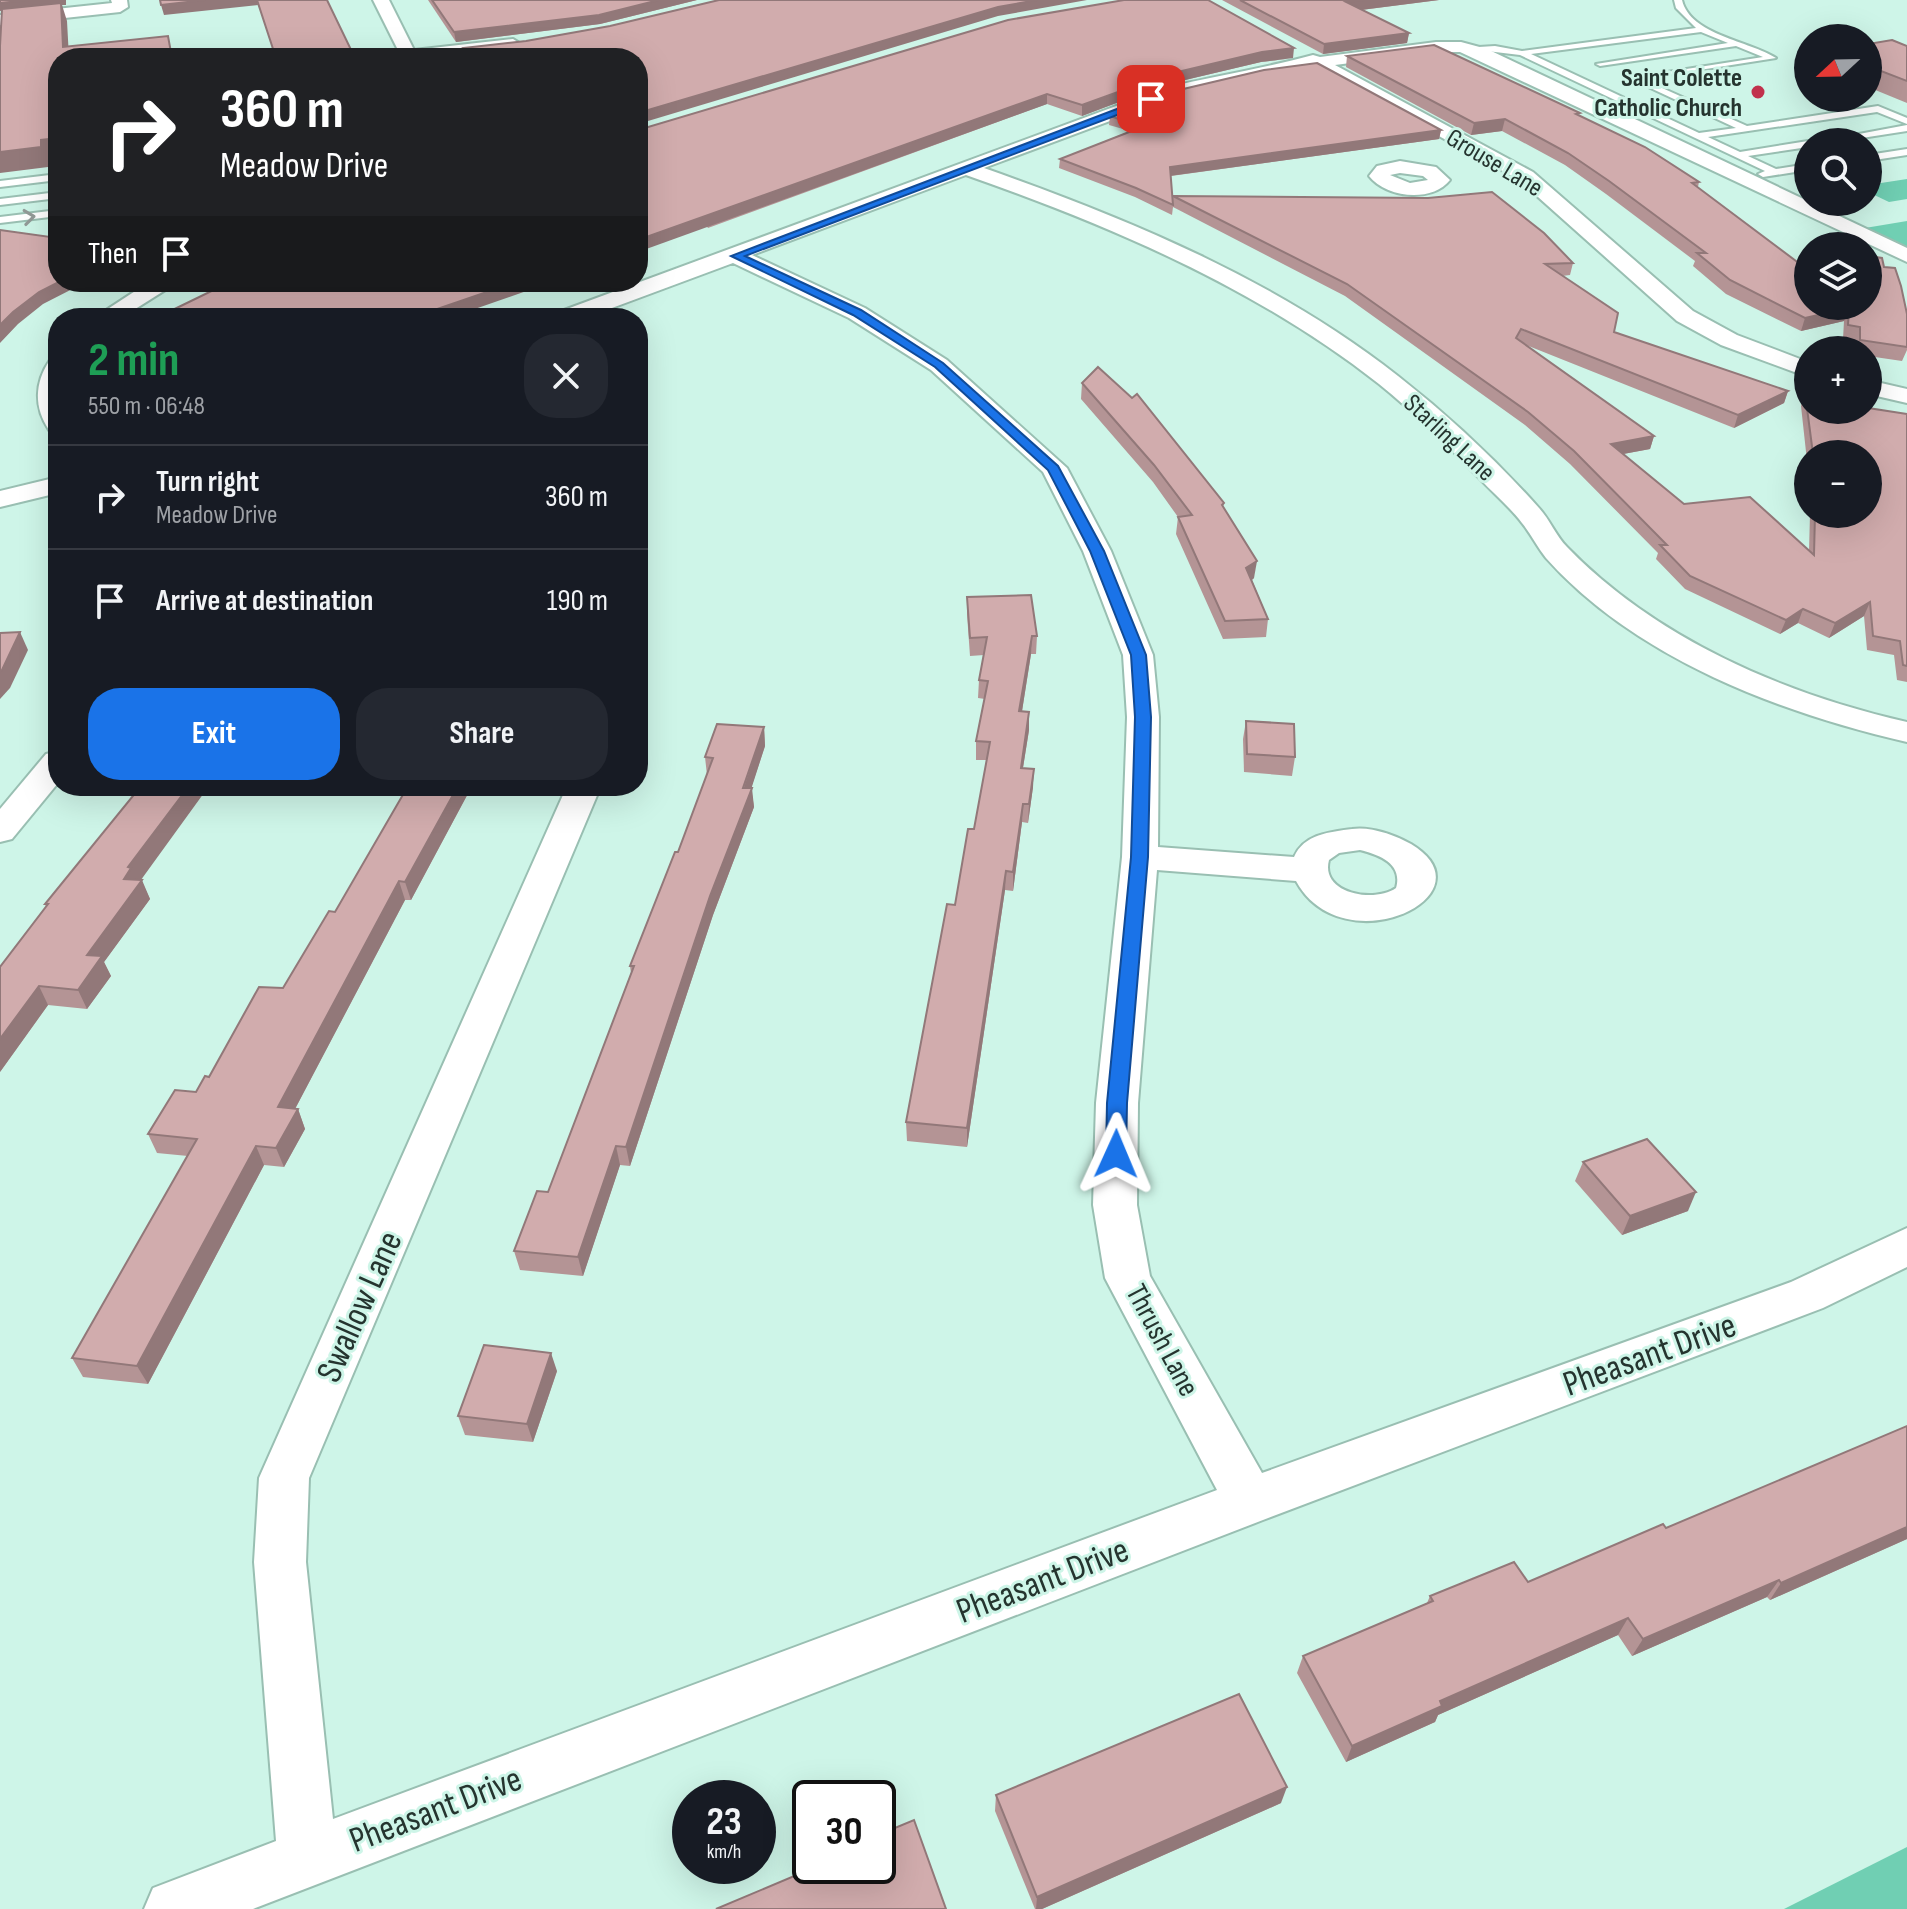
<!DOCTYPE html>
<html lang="en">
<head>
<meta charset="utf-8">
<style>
  body { margin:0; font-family:"Sofia Sans Condensed",sans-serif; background:#242831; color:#f1f3f6; height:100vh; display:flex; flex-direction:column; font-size:30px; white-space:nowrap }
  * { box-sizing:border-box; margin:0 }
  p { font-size:26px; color:#9ea1a6 }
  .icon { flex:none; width:44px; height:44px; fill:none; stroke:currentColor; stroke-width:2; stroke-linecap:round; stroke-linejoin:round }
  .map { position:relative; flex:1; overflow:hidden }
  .details { position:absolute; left:48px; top:308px; width:600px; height:488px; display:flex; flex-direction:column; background:#171b24; border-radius:32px; box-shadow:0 8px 32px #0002 }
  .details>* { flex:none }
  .guide { position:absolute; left:48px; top:48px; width:600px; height:244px; border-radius:32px; box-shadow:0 8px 32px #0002; background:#202124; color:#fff; overflow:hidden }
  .needle { width:52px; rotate:248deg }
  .tools { position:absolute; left:1794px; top:24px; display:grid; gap:16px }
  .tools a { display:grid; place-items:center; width:88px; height:88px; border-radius:50%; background:#171b24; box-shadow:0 8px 32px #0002; font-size:40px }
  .speed { position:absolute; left:672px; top:1780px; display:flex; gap:16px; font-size:40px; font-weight:700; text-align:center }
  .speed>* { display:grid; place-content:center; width:104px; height:104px; border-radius:50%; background:#171b24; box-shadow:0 8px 32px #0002; line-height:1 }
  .speed small { font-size:20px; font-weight:400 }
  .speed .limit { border:4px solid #111; border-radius:12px; background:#fff; color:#111 }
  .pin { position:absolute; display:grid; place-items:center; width:68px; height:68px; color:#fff; margin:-34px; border-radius:16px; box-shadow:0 4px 12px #0006 }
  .me { position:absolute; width:88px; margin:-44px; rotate:1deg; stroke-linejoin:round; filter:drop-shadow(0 0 6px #0008) }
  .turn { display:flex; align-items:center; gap:28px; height:168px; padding:0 40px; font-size:36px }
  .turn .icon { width:104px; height:104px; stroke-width:2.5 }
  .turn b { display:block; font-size:56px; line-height:68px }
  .then { display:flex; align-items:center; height:76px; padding:0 40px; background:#0003; gap:16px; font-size:30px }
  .round { display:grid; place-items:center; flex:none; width:84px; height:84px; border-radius:32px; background:#242831 }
  .head { display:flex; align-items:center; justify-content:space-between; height:136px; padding:0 40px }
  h1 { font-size:48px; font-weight:700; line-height:60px; color:#1e9e55 }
  .button { display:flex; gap:16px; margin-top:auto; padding:16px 40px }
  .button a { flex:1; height:92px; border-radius:32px; background:#1a73e8; color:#fff; font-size:32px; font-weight:700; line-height:92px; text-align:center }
  .button a+a { background:#242831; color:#f1f3f6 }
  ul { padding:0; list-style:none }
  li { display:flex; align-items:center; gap:24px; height:104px; padding:0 40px; border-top:2px solid #363941 }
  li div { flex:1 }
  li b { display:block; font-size:30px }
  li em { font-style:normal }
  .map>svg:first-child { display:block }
</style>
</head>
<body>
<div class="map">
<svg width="1907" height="1909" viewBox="0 0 1907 1909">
  <rect width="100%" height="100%" fill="#cef5e8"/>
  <g fill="#70cfb3">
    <path d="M1907,179v20l-18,3 -21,-10v-7z"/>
    <path d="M1907,221v28l-42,-21z"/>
    <path d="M1907,1847v62h-123z"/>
  </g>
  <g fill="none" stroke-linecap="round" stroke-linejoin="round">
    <defs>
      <g id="lane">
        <path d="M1674,0h8c8,35 68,41 94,58l-134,21 105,47 131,-20 29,12v6l-30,-12 -169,25 32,15 68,-11 3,1h-3v5l-60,9 28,13 32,-5v6l-45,7 -5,-3 7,-3 -245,-116 -58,-7 33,-2 27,5 174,-23 -20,-20zM1701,32l27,11 -132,21 4,2 136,-20 27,11 -134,21 107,50 -37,5 -168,-79z"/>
        <path d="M1907,125v6l-71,11h-20z"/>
        <path d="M1907,149v6l-39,6v-6z"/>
        <path d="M58,174v6l-58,7v-6z"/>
        <path d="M58,192v6l-58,7v-6z"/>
        <path d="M58,210v6l-58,7v-6z"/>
      </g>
      <g id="street">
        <path d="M111,0h16l1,7 -8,5 -120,13v-10l112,-12z"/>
        <path d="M373,0h16l25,50 99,-11 8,5 -8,5 -78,9h-33z"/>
        <path d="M1436,42h25l26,7 420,199v14l-447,-210h-24l-101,13 198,107 160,139 44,24 71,27v15l-87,-32 -44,-24 -158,-141 -204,-112 -53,7 -85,21 -193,72c145,51 292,112 414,208 50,39 99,85 141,132 11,12 17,28 28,39 89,92 217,147 340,175v20c-127,-29 -272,-84 -361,-184 -9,-11 -15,-24 -24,-35 -12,-16 -28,-29 -42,-44 -32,-33 -65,-66 -101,-95 -122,-96 -268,-158 -413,-209l-214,80 113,53 82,52 120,108 44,83 42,104 6,62 -1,130 136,10c10,-23 36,-25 58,-28 18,-3 43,6 59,15 84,51 -68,123 -115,37l-139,-11 -19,233 -1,102 13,71 112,197 529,-191 116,-54v39l-84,41 -560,212 -1010,389h-109l9,-21 123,-47 -22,-279 5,-84 308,-692h34l-292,692 -3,84 27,257 884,-329 -112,-212 -12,-73 3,-102 26,-246 5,-140 -4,-62 -40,-104 -40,-79 -112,-102 -82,-52 -116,-55 -148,55h-32l3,-5 609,-225c49,-12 101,-20 148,-33l7,2zM1360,850c20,5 43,14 36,38 -21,15 -76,6 -67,-28l10,-7z"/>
        <path d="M1400,161l36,6 14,13c-18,23 -64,18 -81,-4l8,-10zM1400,173l23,3 5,4 -18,3 -20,-8z"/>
        <path d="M149,282h29l-57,36h-27z"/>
        <path d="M58,358v75l-9,-3c-15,-22 -15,-47 1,-70z"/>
        <path d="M1868,380l39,9v14l-39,-9z"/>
        <path d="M58,477v16l-58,14v-16z"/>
        <path d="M58,751v32l-46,56 -12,3v-33l46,-55z"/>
      </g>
    </defs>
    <use href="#lane" stroke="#99bfb2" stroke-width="4"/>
    <use href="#street" stroke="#99bfb2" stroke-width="4"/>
    <use href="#lane" fill="#fff" fill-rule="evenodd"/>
    <use href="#street" fill="#fff" fill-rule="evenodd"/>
  </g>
  <g fill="#b49495">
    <path d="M428,0h269l-97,24 -144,18z"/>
    <path d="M1222,0h217l-78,10 48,23 -2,10 -84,11z"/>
    <path d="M1868,44l39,2v57l-39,-16z"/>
    <path d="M1347,56l233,60 119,66 -1,5 110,119h60l16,-39 23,47v36l-5,11 -34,-5v-6h-13v-9l-12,-2 1,-18 -43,10 -75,-37 -33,-28 2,-5 -89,-67 -41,-29 -63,-34 -31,4 -125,-68z"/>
    <path d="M1293,58l-32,4 -97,23 -82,31 -35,-12 -339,124 -70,-98z"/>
    <path d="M1110,116l331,14 -2,9 -268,37 2,29v-9l400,67 -3,12 -8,1 52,56 174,59 -4,12 -50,25 -208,-83 128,91 -4,13 -27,5 61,50 125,47 1,-37h58v-60h-60v16l-7,-64 4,-13 54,17 48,4v268l-10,-2 -3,-25 -27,-5 -3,-34 -35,22 -31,-15 -18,11 -95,-45 -29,-30 2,-6 -88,-89 -45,-39 -180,-129 -172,-89 -1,8 -37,-18 -76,-29 1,-9 70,-28 -21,-6z"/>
    <path d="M1082,383l142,120 -1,4 31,71 -2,2 16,39 -2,18 -43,2 -47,-105 2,-17 -25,-35 -72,-83z"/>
    <path d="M967,597l70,39 -1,18h-5l-9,57 7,19 -6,38 10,19 -5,36 -6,-1 -9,69 -8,-1 -38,257 -60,-6 -1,-19 49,-217 19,-76 13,-69h-11v-19l9,-42 -7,-1 1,-18 5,-25 -14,1 -3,-42z"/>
    <path d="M1246,721l49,36 -3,19 -48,-4 -1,-33z"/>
    <path d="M764,727l1,19 -14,42 3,19 -41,108 -83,251 -10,-1 -37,111 -63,-6 -6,-19 34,-59 83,-219 -1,-7 48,-114 29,-77 -2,-18z"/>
    <path d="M408,786h64l-61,114h-6l-110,209h3l7,20 -21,38 -20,-2 -116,219 -65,-7 -11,-19 116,-202 -31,-3 -9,-19 48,-42 87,-104 52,-76z"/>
    <path d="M141,880l9,19 -46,63 7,14 -24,33 -39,-4 -48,67 46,-165 -1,-3z"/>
    <path d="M1583,1162l105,49 -66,24 -47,-54z"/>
    <path d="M557,1371l-24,71 -68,-7 -7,-19z"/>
    <path d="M1907,1426v113l-137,61 -3,-3 -135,59 -14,-21 -180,80 -3,7 -89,40 -49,-89 6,-17 124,-53 3,-7 98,-14 138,-54z"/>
    <path d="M996,1795l285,8 -239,106h-7l-40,-98z"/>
  </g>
  <g fill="#927879">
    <path d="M29,0h37v5h-4l5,16 2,37 -6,-11 -2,-42 -61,6v-8z"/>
    <path d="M205,0h52l1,5 -94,10 -3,-10z"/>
    <path d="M659,0h38l-97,24 -144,18 -2,-10z"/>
    <path d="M1037,0h50l-89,16 -360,108v-11l360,-106z"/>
    <path d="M1365,0h74l-94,12 1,-10z"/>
    <path d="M1409,33l-2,10 -84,11 1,-10z"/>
    <path d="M1294,48l-1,10 -32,4 -97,23 -82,31v-11l83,-30 97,-23z"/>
    <path d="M1047,94v10l-409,148v-12z"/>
    <path d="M1505,119l-3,12 -31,4 3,-12z"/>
    <path d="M1441,130l-2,9 -270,37 1,-9z"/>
    <path d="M58,138v21l-10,1v7l-48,6v-21l41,-12z"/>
    <path d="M59,282h27l-43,22 -25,20 -18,19v-18l13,-13 26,-20z"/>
    <path d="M516,282h36l-103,36h-38z"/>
    <path d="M1849,308l-5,13 -43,10 4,-13z"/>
    <path d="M1788,391l-4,12 -50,25 4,-13z"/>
    <path d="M1654,436l-4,13 -43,8 4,-13z"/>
    <path d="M1257,561l-3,17 -10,8 2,-18z"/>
    <path d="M1870,602l-6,14 -35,22 6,-15z"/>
    <path d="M1803,609l-5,14 -18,11 6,-14z"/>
    <path d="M20,632l8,18 -18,38 -10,11v-27z"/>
    <path d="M1032,636l-1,18 -12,76v-19z"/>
    <path d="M1029,712v18l-9,56 1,-18z"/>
    <path d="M764,727l1,19 -18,56 5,-14 2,19 -41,108 -83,251 -4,-19z"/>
    <path d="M1034,769l-1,18 -5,36 1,-19z"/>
    <path d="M189,786h20l-71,98 4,-4 8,19 -46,63 7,14 -24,33 -9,-19 9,-35 41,-88z"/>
    <path d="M458,786h14l-61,114 -6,-18z"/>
    <path d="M1023,804l-1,18 -9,69v-19z"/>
    <path d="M1006,871l-1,19 -38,257v-19z"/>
    <path d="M399,881l6,19 -119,226 -8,-19z"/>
    <path d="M39,986l9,19 -48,67v-33z"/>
    <path d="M298,1109l7,20 -21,38 -8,-19z"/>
    <path d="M256,1146l8,19 -116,219 -11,-18z"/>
    <path d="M616,1146l4,19 -37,111 -5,-19z"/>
    <path d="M1696,1192l-8,19 -66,24 8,-19z"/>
    <path d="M551,1353l6,18 -24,71 -6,-18z"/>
    <path d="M1907,1527v12l-137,61 11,-17z"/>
    <path d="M1779,1580l-12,17 -135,59 11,-17z"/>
    <path d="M1628,1618l-10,17 -180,80 -3,7 -89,40 6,-16 88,-45z"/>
    <path d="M1287,1787l-6,16 -239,106h-6l1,-12z"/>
  </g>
  <g fill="#d1acad" stroke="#927879" stroke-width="2">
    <path d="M0,0h29l-29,3z"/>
    <path d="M160,0h45l-44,5z"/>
    <path d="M257,0h70l28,58h-79z"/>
    <path d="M432,0h227l-60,15 -145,17z"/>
    <path d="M719,0h318l-39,7 -360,106v-55h-169l-6,-10 63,-7 84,-15z"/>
    <path d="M1124,0h84l86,48 -32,4 -97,23 -83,30 -35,-11 -409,146v-110l370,-110z"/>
    <path d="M1240,0h125l-19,2 63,31 -85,11z"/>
    <path d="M61,3l2,44 105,-11 4,22h-114v80l-17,2v7l-41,5v-106l2,-37z"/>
    <path d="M1892,40l15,6v35l-39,-15v-22z"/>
    <path d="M1434,45l146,68 -4,1 69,33 54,35 -7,1 116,87v36h60v-50l14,2 2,9 11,1 6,18 6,28v33l-47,-7v-13l-12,-2 1,-17 -44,10 -75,-38 -33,-27h9l-97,-72 -41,-28 -63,-34 -31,4 -127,-67z"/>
    <path d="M1317,63l124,67 -271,37 3,38 -37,-17 -76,-29 82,-32 -32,-11 69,-26 85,-20z"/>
    <path d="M1492,192l52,41 29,30 -28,1 73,49 -4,19 174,59 -50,24 -217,-86 -5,9 138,98 -43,8 73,60 66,-7 64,58 1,-41h53v-60h-55l-8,-61 3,1v16l52,1 8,-1v-2l39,6v252l-4,-1 -3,-24 -27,-5 -3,-34 -35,21 -32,-14 -17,11 -96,-44 -30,-31h7l-93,-94 -46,-39 -181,-128 -174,-88 255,2z"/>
    <path d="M0,230l58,8 1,44 -20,10 -26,20 -13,13z"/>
    <path d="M230,282h286l-105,36h-255z"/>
    <path d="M1098,367l34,31 5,-4 87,109 -2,2 35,56 -11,7 22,51 -43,2 -47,-104 14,-2 -38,-50 -72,-82z"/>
    <path d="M1031,595l6,41h-5l-13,75 10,1 -8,56 13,1 -5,35h-6l-10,68 -7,-1 -39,257 -61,-6 41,-218 8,1 13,-76h6l16,-87 -14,-1 12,-60 -9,-1 8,-43 -17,1 -3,-41z"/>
    <path d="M20,632l-18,38 -2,2v-39z"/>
    <path d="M1246,721l48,3 1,33 -48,-3z"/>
    <path d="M717,724l47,3 -21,61h9l-42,108 -84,251 -10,-1 -38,111 -64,-6 23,-60 11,1 86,-226h-4l45,-114h3l35,-94 -8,-1z"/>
    <path d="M141,786h48l-61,81 3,1 -7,11 18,1 -55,75 15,1 -24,34 -39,-4 -39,53v-72l48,-63h-3z"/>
    <path d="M408,786h50l-53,96 -6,-1 -121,226 20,2 -22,39 -20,-2 -119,220 -65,-8 125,-219 -49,-5 27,-44 21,2 9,-16 4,1 50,-90 24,1 46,-77 6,1z"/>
    <path d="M1647,1139l49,53 -66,24 -47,-54z"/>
    <path d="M484,1345l67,8 -24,71 -69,-8z"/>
    <path d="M1907,1426v101l-126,56 -2,-3 -136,59 -15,-21 -188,83 2,5 -90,40 -49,-90 130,-55 -3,-5 84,-34 14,20 135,-58 3,4z"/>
    <path d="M1239,1694l48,93 -250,110 -41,-102z"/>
    <path d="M914,1820l32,89h-230l95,-40 -1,-3h68v-31z"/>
  </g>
  <defs><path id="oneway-chevron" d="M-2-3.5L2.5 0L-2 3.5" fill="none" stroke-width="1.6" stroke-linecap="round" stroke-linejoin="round" transform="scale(2)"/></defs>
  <use stroke="#929a97" href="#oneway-chevron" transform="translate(29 217) rotate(-7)"/>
  <path fill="#1a73e8" stroke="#114b97" stroke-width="2" d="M1151,96l3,5 -409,155 116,54 82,53 115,103 46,85 42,104 5,62 -3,140 -21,246 -1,51 -3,6h-14l-3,-6 1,-51 24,-246 4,-140 -4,-62 -41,-104 -42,-81 -113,-103 -82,-52 -122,-59z"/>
  <circle fill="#c1314c" stroke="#cef5e8" stroke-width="3" cx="1758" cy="92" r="8"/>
  <g text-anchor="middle" stroke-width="6" stroke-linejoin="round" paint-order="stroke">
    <g font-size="26" font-weight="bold" fill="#25342f" stroke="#cef5e8" text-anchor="end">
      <text x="1742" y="86">Saint Colette<tspan x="1742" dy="30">Catholic Church</tspan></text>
    </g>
    <g font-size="26" fill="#25342f" stroke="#cef5e8">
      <text transform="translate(1495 162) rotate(31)" y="9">Grouse Lane</text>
      <text transform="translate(1450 437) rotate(43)" y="9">Starling Lane</text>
    </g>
    <g font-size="30" fill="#25342f" stroke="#cef5e8">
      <text transform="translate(1163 1340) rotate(62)" y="10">Thrush Lane</text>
    </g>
    <g font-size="36" fill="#25342f" stroke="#cef5e8">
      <text transform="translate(358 1306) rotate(-66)" y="13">Swallow Lane</text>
      <text transform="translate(1649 1353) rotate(-20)" y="13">Pheasant Drive</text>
      <text transform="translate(1042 1579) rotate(-21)" y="13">Pheasant Drive</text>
      <text transform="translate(435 1808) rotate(-21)" y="13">Pheasant Drive</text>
    </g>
  </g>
</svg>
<div class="tools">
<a><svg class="needle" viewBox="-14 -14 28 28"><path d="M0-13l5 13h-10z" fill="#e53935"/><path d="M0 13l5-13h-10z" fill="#9ea1a6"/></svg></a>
<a><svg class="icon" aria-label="search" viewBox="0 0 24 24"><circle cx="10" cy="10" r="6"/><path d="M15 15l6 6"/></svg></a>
<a><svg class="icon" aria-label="layers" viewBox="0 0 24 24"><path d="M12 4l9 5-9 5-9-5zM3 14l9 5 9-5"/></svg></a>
<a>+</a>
<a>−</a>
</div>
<div class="speed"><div>23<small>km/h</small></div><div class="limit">30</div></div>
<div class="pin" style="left:1151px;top:99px;background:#d93025"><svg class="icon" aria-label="arrive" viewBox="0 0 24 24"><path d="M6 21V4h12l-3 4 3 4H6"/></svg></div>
<svg class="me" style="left:1116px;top:1154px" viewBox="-20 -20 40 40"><path d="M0-17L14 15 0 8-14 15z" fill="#1a73e8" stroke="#fff" stroke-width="4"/></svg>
<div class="guide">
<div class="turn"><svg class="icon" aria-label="right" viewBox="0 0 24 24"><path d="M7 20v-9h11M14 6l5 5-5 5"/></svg><div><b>360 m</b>Meadow Drive</div></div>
<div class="then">Then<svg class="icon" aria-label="arrive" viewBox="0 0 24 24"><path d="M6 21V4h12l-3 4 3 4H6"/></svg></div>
</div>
<section class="details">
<div class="head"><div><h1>2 min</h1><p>550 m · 06:48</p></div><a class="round"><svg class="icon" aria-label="close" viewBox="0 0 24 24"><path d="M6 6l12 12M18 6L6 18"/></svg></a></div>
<ul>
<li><svg class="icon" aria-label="right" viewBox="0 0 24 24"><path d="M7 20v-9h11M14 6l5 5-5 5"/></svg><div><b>Turn right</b><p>Meadow Drive</p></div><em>360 m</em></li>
<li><svg class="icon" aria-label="arrive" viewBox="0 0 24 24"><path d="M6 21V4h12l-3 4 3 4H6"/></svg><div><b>Arrive at destination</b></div><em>190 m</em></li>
</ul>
<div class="button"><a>Exit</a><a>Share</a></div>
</section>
</div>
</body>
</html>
